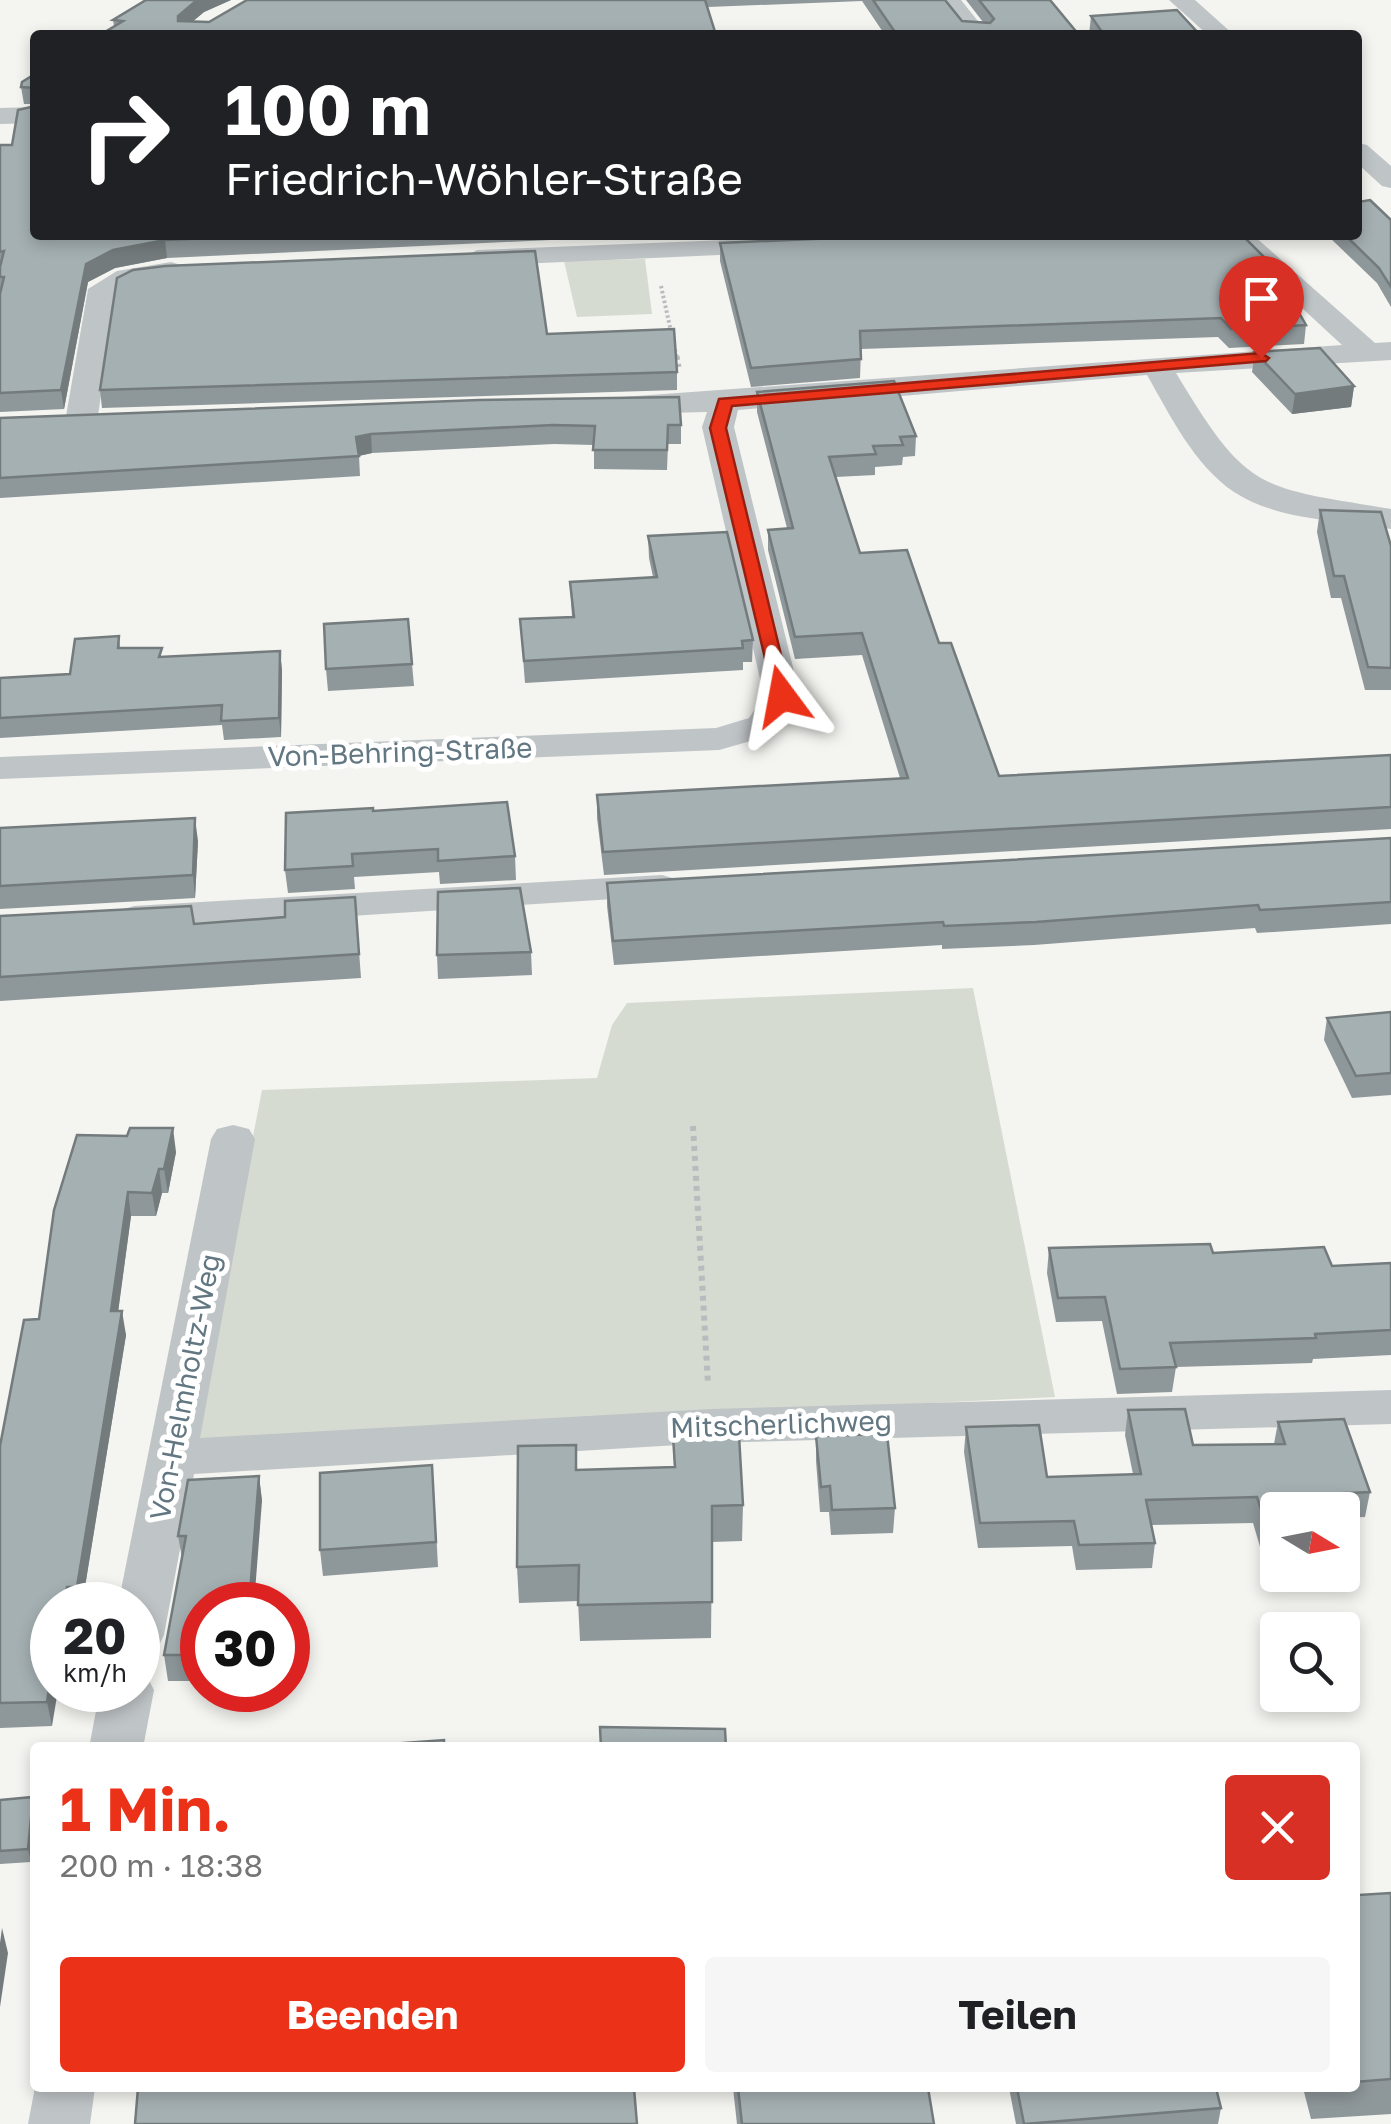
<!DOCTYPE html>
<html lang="de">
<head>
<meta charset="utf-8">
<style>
  body { margin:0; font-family:"Golos Text",sans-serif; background:#f6f6f6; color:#202124; height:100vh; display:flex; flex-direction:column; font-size:38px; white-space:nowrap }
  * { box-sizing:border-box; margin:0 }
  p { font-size:32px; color:#757577 }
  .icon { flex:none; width:55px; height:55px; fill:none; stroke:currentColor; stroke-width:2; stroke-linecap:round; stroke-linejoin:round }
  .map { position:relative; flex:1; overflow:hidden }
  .details { position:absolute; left:30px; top:1742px; width:1330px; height:350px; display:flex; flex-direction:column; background:#fff; border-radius:10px; box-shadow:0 5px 15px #0003 }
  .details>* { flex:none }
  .banner { position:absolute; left:30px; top:30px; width:1332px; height:210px; border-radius:10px; box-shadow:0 5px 15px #0003; background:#202124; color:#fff; overflow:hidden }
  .needle { width:65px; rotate:100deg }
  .controls { position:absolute; left:1260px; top:1492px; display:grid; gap:20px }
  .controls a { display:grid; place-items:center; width:100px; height:100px; border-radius:10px; background:#fff; box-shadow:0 5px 15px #0003; font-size:50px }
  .speed { position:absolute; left:30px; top:1582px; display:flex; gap:20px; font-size:50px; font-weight:700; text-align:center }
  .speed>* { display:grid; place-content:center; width:130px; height:130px; border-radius:50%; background:#fff; box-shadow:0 5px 15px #0003; line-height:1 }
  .speed small { font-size:25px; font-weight:400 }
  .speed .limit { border:15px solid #d22; background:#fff; color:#111 }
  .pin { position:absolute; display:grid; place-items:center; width:85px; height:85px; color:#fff; margin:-102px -42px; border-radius:50% 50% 50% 0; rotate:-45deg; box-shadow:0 0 10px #0007 }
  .pin .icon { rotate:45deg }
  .me { position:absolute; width:110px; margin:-55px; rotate:347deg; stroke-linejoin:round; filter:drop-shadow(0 0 8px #0008) }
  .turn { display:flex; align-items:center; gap:35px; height:210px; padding:0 30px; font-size:45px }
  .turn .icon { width:130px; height:130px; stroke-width:2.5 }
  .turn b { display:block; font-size:70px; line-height:85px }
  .round { display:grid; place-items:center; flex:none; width:105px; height:105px; border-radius:10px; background:#f6f6f6 }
  .overview { display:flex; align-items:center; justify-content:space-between; height:170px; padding:0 30px }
  h1 { font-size:60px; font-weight:700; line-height:75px; color:#eb3219 }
  .primary-button { display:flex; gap:20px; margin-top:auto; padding:20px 30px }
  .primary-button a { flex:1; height:115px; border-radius:10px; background:#eb3219; color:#fff; font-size:40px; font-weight:700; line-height:115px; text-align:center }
  .primary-button a+a { background:#f6f6f6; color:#202124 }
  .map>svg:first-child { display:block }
</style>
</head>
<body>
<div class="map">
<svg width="1391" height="2124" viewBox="0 0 1391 2124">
  <rect width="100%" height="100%" fill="#f4f4f0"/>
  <g fill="#d6dbd1">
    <path d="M645,259l7,55 -75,3 -13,-56z"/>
    <path d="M973,988l82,409 -861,42 68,-349 335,-12 15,-53 15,-22z"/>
  </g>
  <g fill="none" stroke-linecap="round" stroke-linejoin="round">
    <path stroke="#b9bcbe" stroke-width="4" stroke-dasharray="2.5 2.5" stroke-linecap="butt" d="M661,286l16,73"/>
    <path stroke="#b9bcbe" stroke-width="5" stroke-dasharray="4 4" stroke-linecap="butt" d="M677,356l2,11"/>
    <path stroke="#b9bcbe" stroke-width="6" stroke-dasharray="5 5" stroke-linecap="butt" d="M693,1126l15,258"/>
    <g fill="#bfc4c6" fill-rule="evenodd">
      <path d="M936,0h25l28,35h-25z"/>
      <path d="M1169,0h26l39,35h-26z"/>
      <path d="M35,107v16l-35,1v-16z"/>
      <path d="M1358,143l9,2 24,21v22l-9,-2 -24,-22z"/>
      <path d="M1223,235h30l122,108 16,-1v18l-215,13c72,120 82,114 215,136v20c-50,-9 -113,-8 -157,-37 -40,-27 -64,-77 -87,-117l-409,35 -4,17 66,269 -25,38 -56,16 -719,29v-22l716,-29 33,-10 15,-22 -62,-269 5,-15 -87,2 -11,-2 -4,-7 4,-7 733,-53z"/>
      <path d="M775,238l14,8 -4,6 -308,14 -14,-8 14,-8z"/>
      <path d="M171,262l10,3 4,6 -4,6 -47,8 -18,8 -19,129 -5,7h-22l-5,-7 23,-133 29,-18z"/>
      <path d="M662,875l14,4 6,8 -6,8 -542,35 -14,-4 -6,-8 6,-8 14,-4z"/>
      <path d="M233,1125l16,4 6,10 -55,299 511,-29 680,-19v34l-680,19 -517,31 -30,161 -7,14 -19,6v-50h-20l93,-466 6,-10z"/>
      <path d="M138,1672l8,3 8,15 -11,58h-54l11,-58h38z"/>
      <path d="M35,2087l60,1 -5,36h-62z"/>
    </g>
  </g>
  <g fill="#8e979a">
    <path d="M146,0h85l-27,12 -12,10h17l38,-22h698l17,21 21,1 -17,-22h84l29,35h-194l-23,-34 -154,6 -594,19 -1,-6z"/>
    <path d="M1091,16l109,19h-111z"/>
    <path d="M35,74v30h-11l-3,-17z"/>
    <path d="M0,145h12l23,90h621l-489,23 -52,10 -27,14 -24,127 -64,3z"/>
    <path d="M1391,220v87l-14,-24 -50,-48h31z"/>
    <path d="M720,243l586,82 -2,19 -75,4 -11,-11 -357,12 -1,29 -109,9 -31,-126z"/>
    <path d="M547,334l130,38v18l-575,18 -2,-18z"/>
    <path d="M1255,352l99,34 -3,21 -59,7 -40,-42z"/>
    <path d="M757,392l159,44 -1,20 -12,1 -1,8 -27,2v8l-40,2 25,76 79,90 60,133 392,-21v74l-787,46 -7,-57v-23l303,-17 -38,-123 -67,4 -27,-109v-20l19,-2 -30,-116z"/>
    <path d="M0,418l681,7v19h-13l-1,26 -73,-1v-24l-40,-1 -182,9 -13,3 1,20 -360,22z"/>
    <path d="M1320,510l71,36v144h-26l-24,-92h-10l-14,-66z"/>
    <path d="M648,536l105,104 -1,22h-9v8l-218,13 -5,-64 52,-2 -2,-35 83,-5 -4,-19z"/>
    <path d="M408,619l6,67 -86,5 -2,-22z"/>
    <path d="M119,636l1,12 43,9 117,-6 2,20 -1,66 -57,3 -2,-15 -222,13v-60l70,-4z"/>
    <path d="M373,811l142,45 1,24 -76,4 -1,-12 -85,5 1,12 -67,4 -3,-23z"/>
    <path d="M0,828l198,13 -3,57 -195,11z"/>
    <path d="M1391,838v86l-134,9 -2,-5 -221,17 -92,4v-4l-328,20 -7,-59v-23z"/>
    <path d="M355,897l6,81 -361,23v-85l194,8 91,-7z"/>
    <path d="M531,952l1,23 -94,4 -1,-24z"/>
    <path d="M1391,1012v83l-39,3 -28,-58 3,-22z"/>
    <path d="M127,1136l49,16 -8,41h-6l-6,23h-25l-13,95 8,24 -44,270h-30v121l-52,2v-282l39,-127z"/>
    <path d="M1049,1248l164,5 119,13 59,-3v92l-78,4 -1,4 -136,4 -4,25 -55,2 -15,-73 -46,1 -9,-49z"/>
    <path d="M1128,1410l65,35 81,-1 4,-22 92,70 -5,25 -23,1v-8h-64v65h42l-2,9 -46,3 -19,-64 -102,2 4,18 -3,25 -76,2 -4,-24 -94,2 -14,-96 2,-25 81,50 86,-3 -8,-39z"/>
    <path d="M673,1436l70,69 -1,36 -30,1 -1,96 -131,3 -2,-40 -59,2 -2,-36 60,-97 97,-3z"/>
    <path d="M816,1436l79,72 -2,25 -62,2 -2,-23h-9l-4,-51z"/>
    <path d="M259,1476l3,25 -60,104v76h-34l-4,-26 18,-97 -4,-22z"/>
    <path d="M434,1491l4,76 -115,9 -3,-26z"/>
    <path d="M33,1797l-2,65 -31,2v-64z"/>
    <path d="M1355,1884l4,11 32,-2v221l-80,5 -8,-31h52z"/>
    <path d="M733,2088h195l6,36h-197z"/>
    <path d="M1009,2088h207l5,20 -3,16h-202z"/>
  </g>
  <g fill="#747b7d">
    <path d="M197,0h34l-27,12 -24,20 -1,3 -1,-19z"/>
    <path d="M165,240l2,18 -52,10 -27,14 -24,127 -3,-19 25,-126 27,-14z"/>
    <path d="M1354,386l-3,21 -59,7 3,-20z"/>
    <path d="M371,434l1,19 -14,3 -2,-19z"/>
    <path d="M280,651l2,20 -1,66 -2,-19z"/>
    <path d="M195,818l3,23 -3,57 -2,-23z"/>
    <path d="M173,1128l3,24 -8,41 -4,-24z"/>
    <path d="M159,1169l3,24 -6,23 -4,-23z"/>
    <path d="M128,1192l3,24 -16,119 -4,-24z"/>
    <path d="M122,1311l4,24 -44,270h-2l-3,-18z"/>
    <path d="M259,1476l3,25 -8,104h-5z"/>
    <path d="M67,1587l4,18h-7z"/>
    <path d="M52,1670v20h6l-6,36 -5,-24z"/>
    <path d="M33,1797l2,20 -4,45 -3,-13z"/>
    <path d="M2,1928l6,25 -8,54v-64z"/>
  </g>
  <g fill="#a5b0b3" stroke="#747b7d" stroke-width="2.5">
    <path d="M146,0h51l-19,16v5l31,1 38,-22h458l11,35h-616l23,-14 -10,-1z"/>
    <path d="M873,0h72l17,21 28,2 4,-4 -15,-19h71l29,35h-182z"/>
    <path d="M1177,10l23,25h-96l-13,-19z"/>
    <path d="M35,74v14l-14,-1 1,-5z"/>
    <path d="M35,106v129h243l-113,5 -52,10 -27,14 -25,126 -61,3v-99l4,-17h-4v-10l4,-16 -4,1v-107h12l6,-35z"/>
    <path d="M1370,200l21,20v67l-12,-19 -34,-33h13v-33z"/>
    <path d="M905,235h337l30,30 34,60 -75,4 -10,-11 -361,13 1,28 -110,9 -31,-125z"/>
    <path d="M535,251l12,83 127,-5 3,43 -577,18 17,-112 16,-8 32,-4z"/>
    <path d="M1320,348l34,38 -59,8 -40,-42z"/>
    <path d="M894,381l22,55 -16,1 3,8 -30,1 3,8 -47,3 31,96 47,-3 32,93h12l48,133 392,-21v52l-788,45 -6,-57 311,-17 -46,-145 -67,4 -27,-107 25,-2 -36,-136z"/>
    <path d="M679,397l2,28h-13l-1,25h-74l2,-24 -42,-1 -182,9 -15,3 3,19 -359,22v-60l479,-18z"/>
    <path d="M1320,510l61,2 10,34v122l-23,-1 -24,-91h-10z"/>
    <path d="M727,532l26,108 -11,1 1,7 -219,13 -4,-42 54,-2 -4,-35 87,-5 -9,-41z"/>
    <path d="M408,619l4,45 -86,5 -2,-45z"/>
    <path d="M119,636l-1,12h44l-3,9 121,-6 -1,67 -58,3 1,-16 -222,13v-40l70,-4 5,-35z"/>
    <path d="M507,802l8,54 -77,5v-12l-86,5 1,12 -68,4 1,-57 87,-5v3z"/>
    <path d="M195,818l-2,57 -193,11v-58z"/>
    <path d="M1391,838v64l-131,8 -2,-5 -222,17 -92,4 -1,-4 -330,19 -6,-58z"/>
    <path d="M520,888l11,64 -94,3 1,-63z"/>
    <path d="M355,897l4,57 -359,23v-61l191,-10 3,18 91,-7v-16z"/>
    <path d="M1391,1012v61l-35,3 -29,-58z"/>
    <path d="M130,1128h43l-9,41h-5l-7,24 -24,-1 -17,119h11l-45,276h-10l-3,18h-12v65l-5,32 -47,1v-257l24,-126 15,-1 15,-109 23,-75 50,1z"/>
    <path d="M1210,1244l3,9 111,-6 8,19 59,-3v67l-76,4 1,4 -146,5 6,24 -56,2 -15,-72 -47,1 -9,-50z"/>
    <path d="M1185,1409l8,36 92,-1 -7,-22 66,-3 26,73 -68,3 5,15h-29v51l-21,-64 -111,3 9,43 -76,2 -5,-24 -94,2 -14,-96 73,-2 8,52 94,-3 -13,-64z"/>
    <path d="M887,1434l8,74 -63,2 -2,-24 -9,1 -5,-51z"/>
    <path d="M739,1435l4,70 -31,1v96l-134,3 1,-40 -62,2 1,-121 58,-1v25l99,-3 -2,-31z"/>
    <path d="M432,1465l4,77 -116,8v-77z"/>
    <path d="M259,1476l-10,129h-47v50h-38l22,-119h-8l10,-56z"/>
    <path d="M600,1727l125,2 1,19h-125z"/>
    <path d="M444,1740v8h-110z"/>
    <path d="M33,1797l-5,52 -28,2v-51z"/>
    <path d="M1355,1884l4,11 32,-2v186l-36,3z"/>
    <path d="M138,2088h496l3,36h-502z"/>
    <path d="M738,2088h190l6,36h-192z"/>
    <path d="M1017,2088h199l5,20 -197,16z"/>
  </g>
  <path fill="#eb3219" stroke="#992010" stroke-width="2.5" d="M1261,353l8,5 -3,3 -534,45 -6,22 65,268 -9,6 -7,-2 -65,-272 9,-29z"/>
  <g text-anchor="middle" stroke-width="10" stroke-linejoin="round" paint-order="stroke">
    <g font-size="28" fill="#627782" stroke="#fff">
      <text transform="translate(400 752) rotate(-2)" y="10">Von-Behring-Straße</text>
      <text transform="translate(185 1387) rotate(-79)" y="10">Von-Helmholtz-Weg</text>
      <text transform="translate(781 1424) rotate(-2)" y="10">Mitscherlichweg</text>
    </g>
  </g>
</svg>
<div class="controls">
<a><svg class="needle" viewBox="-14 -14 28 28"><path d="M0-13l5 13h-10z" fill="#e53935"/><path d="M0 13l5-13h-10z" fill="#757577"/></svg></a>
<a><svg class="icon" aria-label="search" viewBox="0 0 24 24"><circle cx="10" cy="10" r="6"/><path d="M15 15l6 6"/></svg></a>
</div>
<div class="speed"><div>20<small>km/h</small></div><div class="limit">30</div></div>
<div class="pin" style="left:1261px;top:358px;background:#d93025"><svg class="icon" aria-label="arrive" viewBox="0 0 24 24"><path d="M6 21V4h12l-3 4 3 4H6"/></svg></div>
<svg class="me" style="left:782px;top:696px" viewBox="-20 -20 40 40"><path d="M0-17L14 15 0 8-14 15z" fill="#eb3219" stroke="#fff" stroke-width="4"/></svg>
<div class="banner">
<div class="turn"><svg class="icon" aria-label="right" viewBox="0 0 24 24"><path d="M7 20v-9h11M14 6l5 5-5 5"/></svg><div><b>100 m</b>Friedrich-Wöhler-Straße</div></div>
</div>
<section class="details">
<div class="overview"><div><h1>1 Min.</h1><p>200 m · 18:38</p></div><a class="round" style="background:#d93025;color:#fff"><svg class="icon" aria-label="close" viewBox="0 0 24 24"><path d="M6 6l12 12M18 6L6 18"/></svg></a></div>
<div class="primary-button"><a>Beenden</a><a>Teilen</a></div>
</section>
</div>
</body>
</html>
